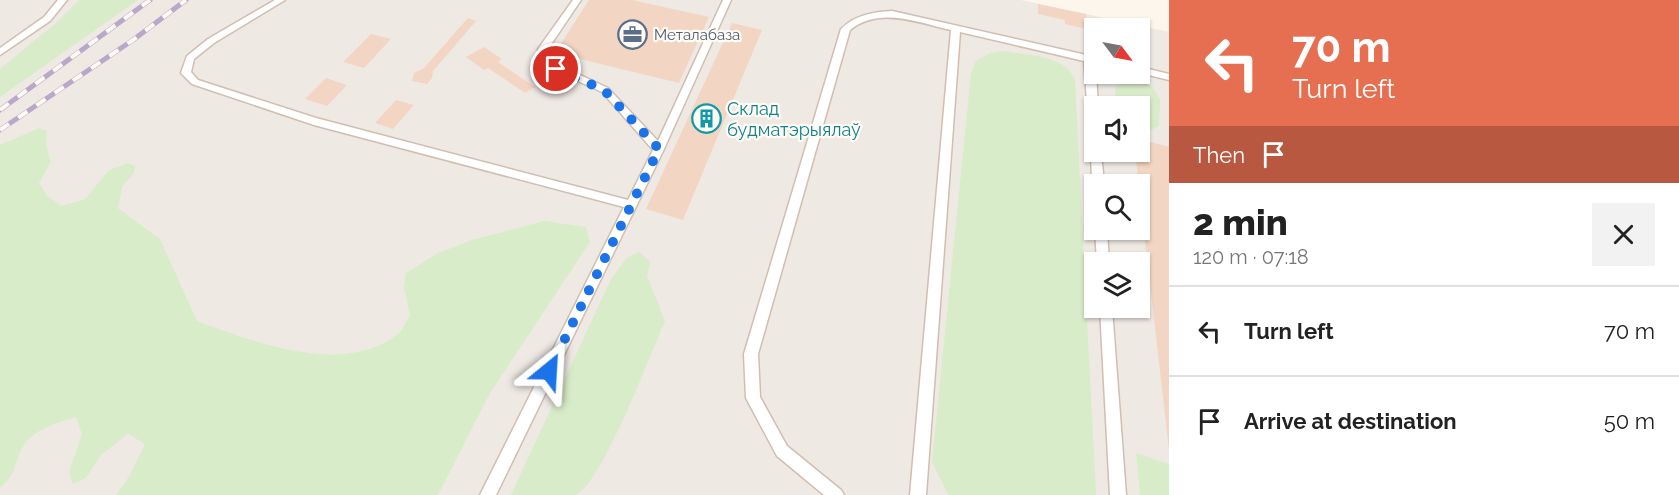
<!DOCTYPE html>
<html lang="en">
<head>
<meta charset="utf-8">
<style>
  body { margin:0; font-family:Raleway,sans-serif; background:#f2f2f2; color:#222; height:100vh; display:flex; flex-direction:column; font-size:22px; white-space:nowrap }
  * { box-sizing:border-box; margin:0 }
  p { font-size:20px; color:#767676 }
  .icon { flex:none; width:33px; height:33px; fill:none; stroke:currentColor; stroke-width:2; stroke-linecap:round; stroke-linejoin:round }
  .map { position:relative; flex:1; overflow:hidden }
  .panel { display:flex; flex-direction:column; background:#fff; width:510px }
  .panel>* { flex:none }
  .banner { background:#e76f51; color:#fff; overflow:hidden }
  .needle { width:39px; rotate:122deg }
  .tools { position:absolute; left:1084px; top:18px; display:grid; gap:12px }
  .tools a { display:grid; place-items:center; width:66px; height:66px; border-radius:0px; background:#fff; box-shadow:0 2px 4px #0004; font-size:30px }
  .pin { position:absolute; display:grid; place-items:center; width:51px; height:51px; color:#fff; margin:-26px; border:3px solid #fff; border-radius:50%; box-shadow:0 2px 6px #0007 }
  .me { position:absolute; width:66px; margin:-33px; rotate:27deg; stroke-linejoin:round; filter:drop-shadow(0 0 4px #0008) }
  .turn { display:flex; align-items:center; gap:21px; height:126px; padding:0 24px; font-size:27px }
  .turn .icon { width:78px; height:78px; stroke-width:2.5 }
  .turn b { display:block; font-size:42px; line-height:51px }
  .then { display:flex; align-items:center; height:57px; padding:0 24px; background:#0003; gap:12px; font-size:22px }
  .round { display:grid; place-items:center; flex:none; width:63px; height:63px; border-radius:0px; background:#f2f2f2 }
  .headline { display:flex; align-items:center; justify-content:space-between; height:102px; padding:0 24px }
  h1 { font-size:36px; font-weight:800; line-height:45px }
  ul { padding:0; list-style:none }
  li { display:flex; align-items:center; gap:18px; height:90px; padding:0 24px; border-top:2px solid #e0e0e0 }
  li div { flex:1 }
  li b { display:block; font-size:22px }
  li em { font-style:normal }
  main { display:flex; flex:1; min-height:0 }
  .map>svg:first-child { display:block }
</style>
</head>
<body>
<main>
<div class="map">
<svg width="1169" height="495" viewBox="0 0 1169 495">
  <rect width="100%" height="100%" fill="#fdf6ec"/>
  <path fill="#efe9e4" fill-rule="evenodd" d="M0,0h1021l148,32v463h-1169zM1095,28h45v46h-45zM1095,106h45v46h-45zM1095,184h45v46h-45zM1095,262h45v46h-45z"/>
  <g fill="#d8ecc9">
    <path d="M79,0h59l-138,97v-28l56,-46z"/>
    <path d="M1005,51c25,5 59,4 70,29l21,415h-148l-16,-33 39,-389 5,-12 14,-8z"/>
    <path d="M1128,78l24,8 8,14 -1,26 -8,4 -11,-2v-22h-26l2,-20z"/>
    <path d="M39,128l8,3 -1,14 5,17 -12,21 9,14 14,9 23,-7 24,-29 19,-7 7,3 -1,7 -12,14 -4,21 42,31 37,82c58,21 145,56 201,13 5,-4 8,-13 12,-19l-6,-28 2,-14 32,-20 34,-13 72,-19 42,6 4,15 -100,151 -52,102h-322l14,-20 15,-31 -17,-10 -27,21 -15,23 -13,6 -4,-12 13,-38 -6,-17c-18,6 -42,11 -53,30 -10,17 -6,27 -23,41v-343z"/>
    <path d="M639,252l11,10 -3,14 18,45c-13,29 -64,166 -90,174 -9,0 -52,0 -64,0l100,-216 16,-21z"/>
    <path d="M1136,453l33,11v31h-29z"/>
  </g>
  <g fill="#f3d5c3">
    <path d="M589,0h43l77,17 -30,66 -124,-30z"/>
    <path d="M1038,4l48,10 1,15 -22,-5v-4l-27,-6z"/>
    <path d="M468,18l8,3 -43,50 -1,7 -5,6 -15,-3 2,-8 10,-5z"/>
    <path d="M732,23l30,7 -79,190 -37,-11z"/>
    <path d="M371,34l20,5 -27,29 -21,-6z"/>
    <path d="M484,47l18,12 -4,3 37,25 -10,6 -37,-25 -4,2 -18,-13z"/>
    <path d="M326,78l21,7 -20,21 -22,-7z"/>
    <path d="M396,100l18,5 -21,24 -18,-6z"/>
    <path d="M1140,139l29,8v303l-34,-298h5z"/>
  </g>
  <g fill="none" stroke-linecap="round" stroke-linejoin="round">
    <defs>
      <g id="lane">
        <path d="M58,0h9l-17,21 -50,34v-7l44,-31z"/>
        <path d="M275,0h10l-71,43 -20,16 -3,13 7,8 118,38 312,82 25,-50 -51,-58 -62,-28 -2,-15 35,-49h8l-33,49v11l60,28 50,53 65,-141h8l-67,149 -168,346h-16l144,-288 -310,-82 -122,-41 -11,-11 6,-17 21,-17z"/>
        <path d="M892,11l203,46 3,49h-3v40l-5,-4 -6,-81 -124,-29 -34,463h-16l41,-465c-33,-7 -71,-24 -101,0l-92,324 2,43 27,49 54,44 3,5h-20l-47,-39 -31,-58 -2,-44 97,-325c14,-14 32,-17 51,-18z"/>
        <path d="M1140,67l29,7v6l-29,-7z"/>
        <path d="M1095,148v4h6l3,32h-9v3l-3,-3 -1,-32z"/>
        <path d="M1095,230h12l2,32h-12z"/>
        <path d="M1100,308h12l14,187h-16z"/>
      </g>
    </defs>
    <use href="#lane" stroke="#d1beb0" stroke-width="3"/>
    <use href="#lane" fill="#fff" fill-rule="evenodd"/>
    <defs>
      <g id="rail">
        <path d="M0,110l150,-110"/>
        <path d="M0,130l133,-90 53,-40"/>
      </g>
    </defs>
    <use href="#rail" stroke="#b9a8c9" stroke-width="5"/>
    <use href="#rail" stroke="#fffaf3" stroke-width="4" stroke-dasharray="11" stroke-linecap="butt"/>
  </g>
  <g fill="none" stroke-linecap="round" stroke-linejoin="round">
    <path stroke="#1a73e8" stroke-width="10" stroke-dasharray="0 18" d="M549,371l110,-222 -55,-59 -48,-21"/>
  </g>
  <defs>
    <symbol id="office-ring" viewBox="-11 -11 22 22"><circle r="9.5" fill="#fffaf3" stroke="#5c6f8a" stroke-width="1.5"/><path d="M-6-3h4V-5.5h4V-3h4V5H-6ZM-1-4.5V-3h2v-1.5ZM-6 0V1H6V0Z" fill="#5c6f8a"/></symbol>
    <symbol id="building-ring" viewBox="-11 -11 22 22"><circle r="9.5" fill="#fffaf3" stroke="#0f9aa8" stroke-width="1.5"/><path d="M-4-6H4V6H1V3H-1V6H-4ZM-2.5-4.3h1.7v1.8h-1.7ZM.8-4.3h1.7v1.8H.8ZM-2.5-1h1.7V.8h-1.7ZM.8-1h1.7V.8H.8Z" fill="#0f9aa8"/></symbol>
  </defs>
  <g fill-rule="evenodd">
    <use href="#office-ring" x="616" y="18" width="33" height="33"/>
    <use href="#building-ring" x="690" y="102" width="33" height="33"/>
  </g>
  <g text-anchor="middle" stroke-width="4.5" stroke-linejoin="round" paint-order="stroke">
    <g font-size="15" fill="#4e5e75" stroke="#fffaf3" text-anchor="start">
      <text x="654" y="40">Металабаза</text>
    </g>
    <g font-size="18" fill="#0d838f" stroke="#fffaf3" text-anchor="start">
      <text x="727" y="115">Склад<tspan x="727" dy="21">будматэрыялаў</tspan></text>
    </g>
  </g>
</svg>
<div class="tools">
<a><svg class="needle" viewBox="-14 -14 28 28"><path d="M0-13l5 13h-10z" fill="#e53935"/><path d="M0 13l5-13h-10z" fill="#767676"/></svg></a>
<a><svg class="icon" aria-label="sound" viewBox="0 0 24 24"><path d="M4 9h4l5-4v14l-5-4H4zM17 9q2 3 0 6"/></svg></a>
<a><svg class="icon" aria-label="search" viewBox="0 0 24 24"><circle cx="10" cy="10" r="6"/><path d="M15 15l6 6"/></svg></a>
<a><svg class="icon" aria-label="layers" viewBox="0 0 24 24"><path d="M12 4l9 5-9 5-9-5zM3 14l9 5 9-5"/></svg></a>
</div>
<div class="pin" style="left:556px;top:69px;background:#d93025"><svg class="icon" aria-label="arrive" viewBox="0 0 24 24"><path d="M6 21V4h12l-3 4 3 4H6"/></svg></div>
<svg class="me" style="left:549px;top:371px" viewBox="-20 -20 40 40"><path d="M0-17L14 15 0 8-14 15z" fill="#1a73e8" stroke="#fff" stroke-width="4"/></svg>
</div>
<section class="panel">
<div class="banner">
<div class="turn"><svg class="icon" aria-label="left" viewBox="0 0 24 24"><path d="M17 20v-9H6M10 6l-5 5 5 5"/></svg><div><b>70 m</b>Turn left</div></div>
<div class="then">Then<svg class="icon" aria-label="arrive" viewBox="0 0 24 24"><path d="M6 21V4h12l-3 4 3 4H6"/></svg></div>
</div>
<div class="headline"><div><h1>2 min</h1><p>120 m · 07:18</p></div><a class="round"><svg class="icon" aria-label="close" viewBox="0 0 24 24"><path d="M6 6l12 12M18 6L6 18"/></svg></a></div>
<ul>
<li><svg class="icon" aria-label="left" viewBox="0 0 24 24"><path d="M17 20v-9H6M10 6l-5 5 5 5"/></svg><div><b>Turn left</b></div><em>70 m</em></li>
<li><svg class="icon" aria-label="arrive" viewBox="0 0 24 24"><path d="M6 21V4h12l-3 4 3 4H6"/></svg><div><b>Arrive at destination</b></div><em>50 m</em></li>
</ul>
</section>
</main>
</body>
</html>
